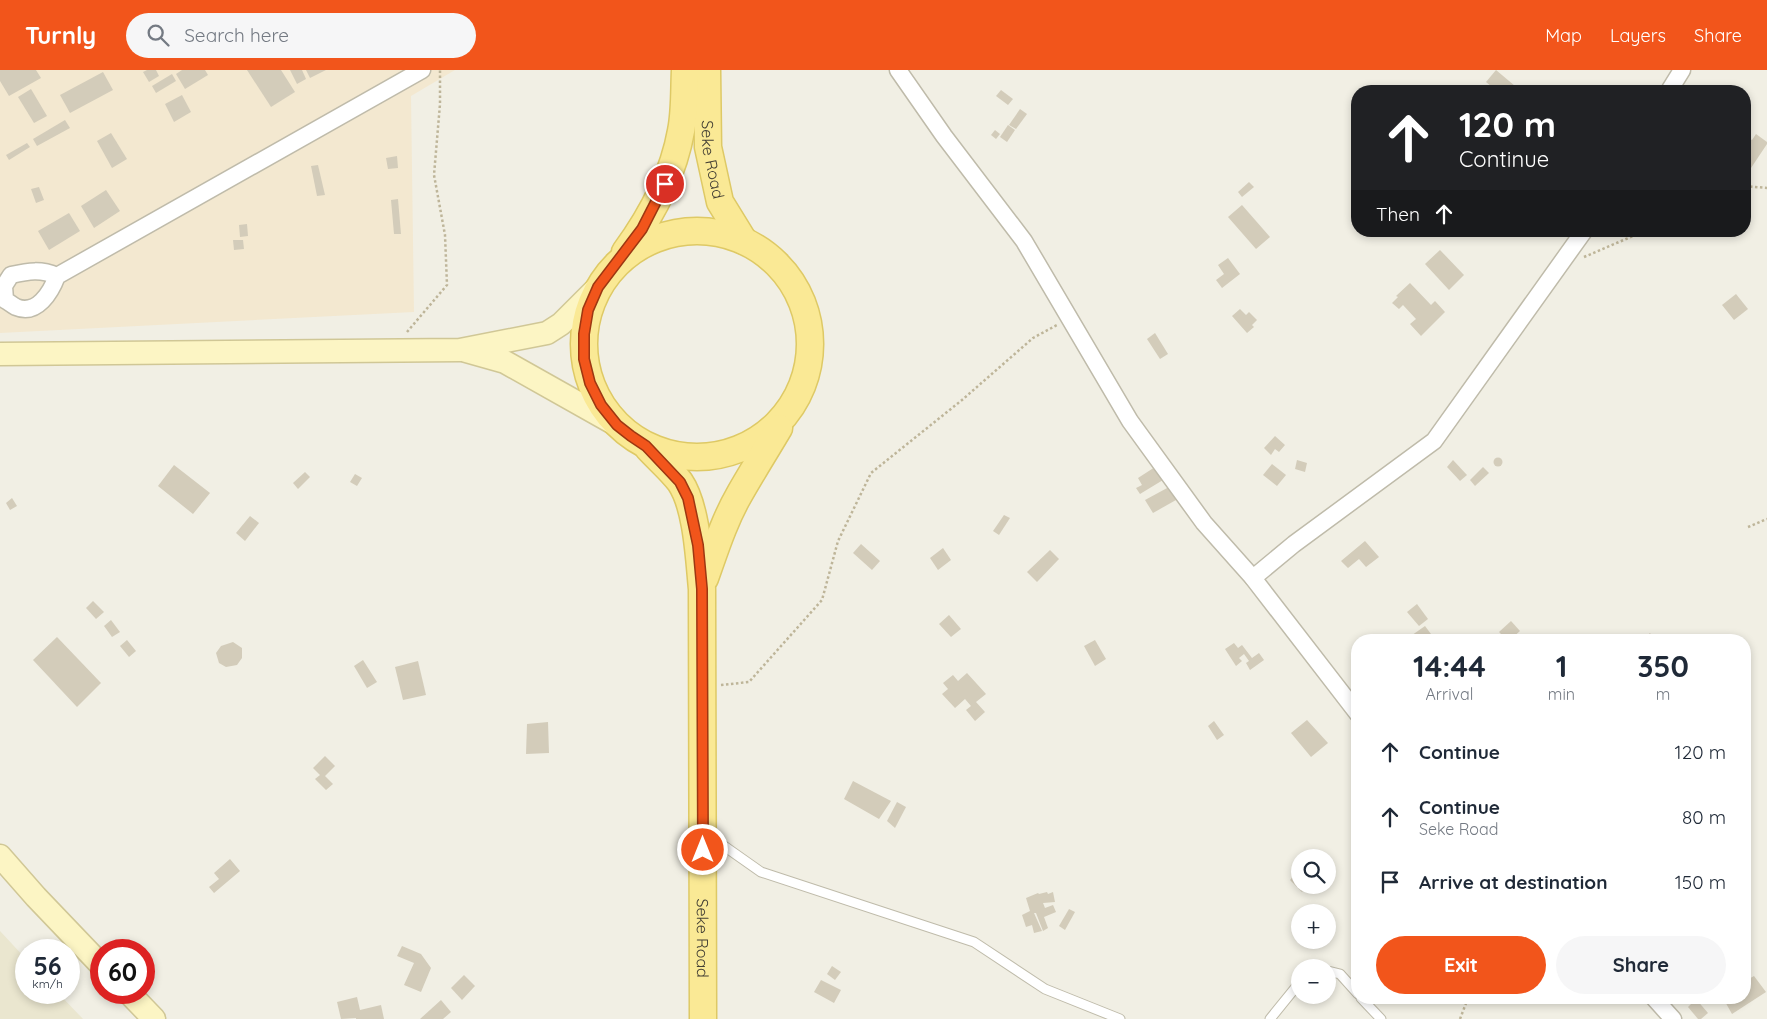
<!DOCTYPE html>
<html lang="en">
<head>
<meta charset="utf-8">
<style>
  body { margin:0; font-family:Quicksand,sans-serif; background:#f6f6f7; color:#1f2937; height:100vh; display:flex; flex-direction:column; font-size:19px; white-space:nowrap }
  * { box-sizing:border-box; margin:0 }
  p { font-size:16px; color:#747a83 }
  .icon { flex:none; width:28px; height:28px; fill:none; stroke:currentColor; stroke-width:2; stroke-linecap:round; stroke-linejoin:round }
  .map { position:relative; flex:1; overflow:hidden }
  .details { position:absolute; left:1351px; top:564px; width:400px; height:370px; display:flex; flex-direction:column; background:#fff; border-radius:20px; box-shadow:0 2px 8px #0003 }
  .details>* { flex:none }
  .banner { position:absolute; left:1351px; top:15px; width:400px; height:152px; border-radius:20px; box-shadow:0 2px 8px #0003; background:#202124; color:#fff; overflow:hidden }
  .buttons { position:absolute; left:1291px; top:779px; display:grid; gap:10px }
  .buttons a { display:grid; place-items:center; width:45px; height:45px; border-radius:50%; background:#fff; box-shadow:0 2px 8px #0003; font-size:25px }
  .speed { position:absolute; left:15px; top:869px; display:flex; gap:10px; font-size:25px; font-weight:700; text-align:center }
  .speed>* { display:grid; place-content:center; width:65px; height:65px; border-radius:50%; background:#fff; box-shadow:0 2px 8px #0003; line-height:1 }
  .speed small { font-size:12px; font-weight:400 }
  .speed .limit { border:8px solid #d22; background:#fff; color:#111 }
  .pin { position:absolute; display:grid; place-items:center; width:42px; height:42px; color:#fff; margin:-21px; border:2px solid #fff; border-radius:50%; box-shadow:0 1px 5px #0007 }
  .me { position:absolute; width:55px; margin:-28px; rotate:0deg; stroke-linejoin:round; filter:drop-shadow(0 0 4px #0008) }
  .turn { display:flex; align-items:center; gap:18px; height:105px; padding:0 25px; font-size:22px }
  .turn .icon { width:65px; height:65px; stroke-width:2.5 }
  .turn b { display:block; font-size:35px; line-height:42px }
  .then { display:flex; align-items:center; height:48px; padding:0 25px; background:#0003; gap:10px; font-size:19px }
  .eta { display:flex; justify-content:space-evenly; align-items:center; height:85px; text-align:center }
  .eta b { font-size:30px; font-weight:800; line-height:35px }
  .cta { display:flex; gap:10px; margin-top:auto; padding:10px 25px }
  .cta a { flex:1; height:58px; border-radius:30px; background:#f2551b; color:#fff; font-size:20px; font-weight:800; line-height:58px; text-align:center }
  .cta a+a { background:#f6f6f7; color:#1f2937 }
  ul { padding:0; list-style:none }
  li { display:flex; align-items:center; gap:15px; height:65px; padding:0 25px }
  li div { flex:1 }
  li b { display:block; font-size:19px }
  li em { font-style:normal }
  header { display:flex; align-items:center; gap:30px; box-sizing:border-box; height:70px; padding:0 25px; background:#f2551b; color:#fff }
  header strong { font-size:24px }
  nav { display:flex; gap:28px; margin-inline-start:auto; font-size:18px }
  .search { width:350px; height:45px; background:#f6f6f7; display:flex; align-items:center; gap:12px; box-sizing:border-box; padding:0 18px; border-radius:28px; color:#747a83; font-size:19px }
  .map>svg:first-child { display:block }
</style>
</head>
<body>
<header>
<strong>Turnly</strong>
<div class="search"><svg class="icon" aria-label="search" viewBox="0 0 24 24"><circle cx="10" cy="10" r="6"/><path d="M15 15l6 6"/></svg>Search here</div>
<nav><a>Map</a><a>Layers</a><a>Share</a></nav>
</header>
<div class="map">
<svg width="1767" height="949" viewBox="0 0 1767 949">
  <rect width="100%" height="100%" fill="#f1efe4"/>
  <path fill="#f3e8d0" d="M0,0h455l-44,26 3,216 -414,21z"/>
  <path fill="#eae6cf" d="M0,861l26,28v33l32,1 25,26h-83z"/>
  <g fill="#d3ccba">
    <path d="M0,0h36l5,8 -32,18 -9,-15z"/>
    <path d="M147,0h9l3,6 -10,6 -6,-10z"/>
    <path d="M182,0h23l3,5 -23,14 -9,-15z"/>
    <path d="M247,0h34l14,22 -24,15z"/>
    <path d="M290,0h12l4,9 -9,5z"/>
    <path d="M306,0h20l-16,8z"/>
    <path d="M1496,0l19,16 -4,5h-14l-11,-9z"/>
    <path d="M103,2l10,18 -43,23 -10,-18z"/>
    <path d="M172,4l4,7 -20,12 -4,-7z"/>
    <path d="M31,19l16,27 -13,7 -16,-26z"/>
    <path d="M1001,20l12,9 -5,6 -12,-9z"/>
    <path d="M182,25l9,17 -17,10 -9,-18z"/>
    <path d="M1020,39l7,5 -11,15 -7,-4z"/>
    <path d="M65,50l5,8 -33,18 -4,-7z"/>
    <path d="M1008,55l7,5 -8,12 -7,-5z"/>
    <path d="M995,60l5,4 -4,5 -5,-4z"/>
    <path d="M111,63l16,26 -15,9 -15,-27z"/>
    <path d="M1756,64l11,8v2l-16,24 -6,-4v-11l3,-4 -3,-3 5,-7 2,1z"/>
    <path d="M27,73l3,4 -21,13 -3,-5z"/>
    <path d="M397,86l1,12 -10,1 -2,-11z"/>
    <path d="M318,95l7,30 -8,1 -6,-30z"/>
    <path d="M1249,112l5,5 -12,10 -4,-5z"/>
    <path d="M39,117l5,13 -8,3 -5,-14z"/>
    <path d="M106,120l14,21 -26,17 -13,-22z"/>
    <path d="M398,129l3,35h-7l-3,-34z"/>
    <path d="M1242,135l28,32 -14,12 -28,-32z"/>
    <path d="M69,143l11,18 -31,19 -11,-19z"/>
    <path d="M247,154l1,12 -8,1 -1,-12z"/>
    <path d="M233,170h10l1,9 -10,1z"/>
    <path d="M1440,180l24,25 -15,15 -24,-26z"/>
    <path d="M1228,188l12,16 -18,14 -6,-8 8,-6 -6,-9z"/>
    <path d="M1410,213l21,22 4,-4 10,11 -24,24 -11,-12 6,-5 -13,-14 -4,4 -7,-6 6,-6 -2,-1z"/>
    <path d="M1736,224l12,15 -14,11 -12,-15z"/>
    <path d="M1240,239l6,6 3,-3 8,8 -5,5 2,2 -7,6 -15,-17z"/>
    <path d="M1155,263l13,21 -8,5 -13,-20z"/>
    <path d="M1275,366l10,9 -6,7 -4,-3 -4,6 -7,-7z"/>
    <circle cx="1498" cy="392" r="4.5"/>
    <path d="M1297,390l10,3 -2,9 -10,-3z"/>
    <path d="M1453,390l14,15 -7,6 -13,-14z"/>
    <path d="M1272,394l14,11 -9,11 -14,-11z"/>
    <path d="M174,395l36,28 -17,21 -35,-28z"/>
    <path d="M1155,397l8,13 -23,14 -4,-6 6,-3 -4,-7z"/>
    <path d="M1483,397l6,6 -14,13 -5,-6z"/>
    <path d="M305,402l5,5 -12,12 -5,-6z"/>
    <path d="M355,404l7,4 -5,8 -7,-4z"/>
    <path d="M1169,417l7,13 -23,13 -8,-13z"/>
    <path d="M12,428l5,8 -7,4 -4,-7z"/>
    <path d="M1004,445l6,3 -11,17 -6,-4z"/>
    <path d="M250,446l9,7 -14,18 -9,-8z"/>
    <path d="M1365,471l14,16 -13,10 -7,-8 -11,9 -7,-7z"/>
    <path d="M861,474l19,17 -8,9 -19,-17z"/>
    <path d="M943,478l8,12 -13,10 -8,-12z"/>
    <path d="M1050,480l9,9 -22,23 -10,-10z"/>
    <path d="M93,531l11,11 -8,7 -10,-11z"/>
    <path d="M1417,534l11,15 -9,7 -12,-14z"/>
    <path d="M949,545l12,14 -10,8 -12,-13z"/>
    <path d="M111,550l9,12 -8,5 -8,-11z"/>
    <path d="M1511,551l9,10 -10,9h-3l-8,-8z"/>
    <path d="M1425,556l9,12 -3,2h-26z"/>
    <path d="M1650,563l5,7h-13z"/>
    <path d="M57,567l44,46 -24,24 -44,-47z"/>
    <path d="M127,570l9,11 -7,6 -9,-11z"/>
    <path d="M1095,570l11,19 -11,7 -11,-20z"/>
    <path d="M233,572l9,6v10l-5,7 -11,2 -7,-4 -3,-10 5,-7z"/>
    <path d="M1234,573l4,5 4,-3 10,13 7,-5 5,7 -14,10 -4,-7 3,-2 -5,-7 -5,4 3,3 -6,5 -11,-17z"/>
    <path d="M363,590l14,22 -10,6 -13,-22z"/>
    <path d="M418,591l8,34 -23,5 -8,-33z"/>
    <path d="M967,603l19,21 -10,8 9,10 -10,9 -9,-11 5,-4 -6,-7 -10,9 -13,-14 6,-5 -5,-6 10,-8 5,6z"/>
    <path d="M1307,650l21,23 -17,14 -20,-24z"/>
    <path d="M1214,651l10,14 -7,5 -9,-14z"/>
    <path d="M548,652l1,31 -23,1 1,-30z"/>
    <path d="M325,686l10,10 -10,10 8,8 -7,6 -11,-11 5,-4 -7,-7z"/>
    <path d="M853,711l38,20 -12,18 -35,-20z"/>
    <path d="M897,732l9,5 -11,21 -8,-7z"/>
    <path d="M230,789l10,12 -26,22 -5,-6 10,-8 -5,-6z"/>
    <path d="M1300,799v16h7l-5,7 -12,-12z"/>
    <path d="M1047,822l1,2 5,-2 2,10 -12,1 2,5 8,-3 3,7 -12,5 4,11 -5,3 -7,-18h-2l8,18 -8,2 -2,-8 -6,2 -4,-12 8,-4 -4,-13 12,-5 1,1z"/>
    <path d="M1069,839l6,3 -10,18 -6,-4z"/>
    <path d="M402,876l19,8 10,14 -10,24 -17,-7 10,-22 -17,-7z"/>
    <path d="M832,896l9,6 -6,8 -8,-6z"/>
    <path d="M464,905l11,11 -13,14 -11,-12z"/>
    <path d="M1754,906l12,16 -34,22 -9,-16h22v-17z"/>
    <path d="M821,910l20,10 -7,13 -20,-11z"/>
    <path d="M357,927l3,13 21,-5 3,14h-28v-1l-15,1 -4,-17z"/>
    <path d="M1696,929l12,14 -7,6h-3l-10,-12z"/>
    <path d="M441,930l10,12 -8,7h-23z"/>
  </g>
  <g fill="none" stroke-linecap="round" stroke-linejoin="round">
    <defs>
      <g id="lane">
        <path d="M707,764l54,38 213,70 71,47 75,30"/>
        <path d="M1328,901l12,3 18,20"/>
        <path d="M1361,928l20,21"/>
        <path d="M1270,949l30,-37"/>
      </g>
      <g id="street">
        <path d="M898,0l46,66 80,105 106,180 74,102 49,55 105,136"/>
        <path d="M1669,21l13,-21"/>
        <path d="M57,206c-16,-7 -28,-5 -46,-1l-7,11 1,14c4,2 7,5 11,7 21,9 35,-15 41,-31l365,-206"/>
        <path d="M1253,508l41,-34 140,-103 150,-210"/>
        <path d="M1654,928l19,21"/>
      </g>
      <g id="secondary">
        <path d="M466,281l39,11 112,63"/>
        <path d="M0,284l460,-4 87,-17 14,-9 37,-37"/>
        <path d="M0,786l36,41 65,68"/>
        <path d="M128,922l26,27"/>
      </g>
      <g id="primary">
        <path id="s1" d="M707,0l1,77 12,55 24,39"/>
        <circle cx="697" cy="274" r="113"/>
        <path d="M625,182c27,-37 48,-76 56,-121 4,-19 3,-41 4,-61"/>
        <path id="s2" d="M648,378c10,11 23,22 32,34 17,25 19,77 22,107l1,430"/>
        <path d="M705,508c10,-28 19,-57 34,-83 13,-23 27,-45 40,-67"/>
      </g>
    </defs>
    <use href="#lane" stroke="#bfbbaa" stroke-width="11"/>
    <use href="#street" stroke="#bfbbaa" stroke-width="19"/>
    <use href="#secondary" stroke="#d0c796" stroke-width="25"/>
    <use href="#primary" stroke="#dec965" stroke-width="29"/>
    <g stroke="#beb599" stroke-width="2.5" stroke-dasharray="2.5 2.5" stroke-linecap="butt">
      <path d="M1745,116l22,2"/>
      <path d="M1584,187l49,-21 6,-5"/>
      <path d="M407,262l40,-47 -2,-50 -11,-60 6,-71v-34"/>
      <path d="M1748,457l19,-8"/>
      <path d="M721,615l28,-3 73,-82 16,-59 33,-68 91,-73 71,-62 24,-13"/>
      <path d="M1460,949l8,-21"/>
    </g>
    <use href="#lane" stroke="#fff" stroke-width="9"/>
    <use href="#street" stroke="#fff" stroke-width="16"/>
    <use href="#secondary" stroke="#fcf5c4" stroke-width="22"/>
    <use href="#primary" stroke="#fae995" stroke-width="26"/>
  </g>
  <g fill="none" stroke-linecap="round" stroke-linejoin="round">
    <defs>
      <path id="route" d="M665,114l-23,45 -44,58 -10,23 -4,24v25l6,24 11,22 16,20 14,11 15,10 34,36 8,16 10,47 4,44 1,261"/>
    </defs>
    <use href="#route" stroke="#9d3712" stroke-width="12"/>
    <use href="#route" stroke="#f2551b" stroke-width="9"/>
  </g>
  <g text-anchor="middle" stroke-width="4" stroke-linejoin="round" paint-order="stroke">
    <g font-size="16" fill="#433f34" stroke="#fff">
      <text dy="6" stroke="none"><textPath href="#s1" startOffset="90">Seke Road</textPath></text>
      <text dy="6" stroke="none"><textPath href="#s2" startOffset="506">Seke Road</textPath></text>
    </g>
  </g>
</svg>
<div class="buttons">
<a><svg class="icon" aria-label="search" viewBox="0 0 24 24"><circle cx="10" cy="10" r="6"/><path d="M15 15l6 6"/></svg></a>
<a>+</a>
<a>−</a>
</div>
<div class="speed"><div>56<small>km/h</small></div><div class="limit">60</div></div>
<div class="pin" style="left:665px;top:114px;background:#d93025"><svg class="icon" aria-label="arrive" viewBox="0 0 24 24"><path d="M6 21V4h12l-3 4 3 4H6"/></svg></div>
<svg class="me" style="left:703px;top:780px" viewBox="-20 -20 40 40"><circle r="17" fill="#f2551b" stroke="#fff" stroke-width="3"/><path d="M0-11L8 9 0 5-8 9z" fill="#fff"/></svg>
<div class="banner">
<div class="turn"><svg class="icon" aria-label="ahead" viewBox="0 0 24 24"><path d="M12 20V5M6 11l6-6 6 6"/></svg><div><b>120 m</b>Continue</div></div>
<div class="then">Then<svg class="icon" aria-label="ahead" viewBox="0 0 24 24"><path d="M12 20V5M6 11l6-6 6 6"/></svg></div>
</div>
<section class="details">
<div class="eta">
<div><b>14:44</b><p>Arrival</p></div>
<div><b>1</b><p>min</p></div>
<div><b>350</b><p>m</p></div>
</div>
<ul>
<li><svg class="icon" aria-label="ahead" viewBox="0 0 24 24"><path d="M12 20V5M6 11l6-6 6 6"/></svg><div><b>Continue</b></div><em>120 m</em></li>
<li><svg class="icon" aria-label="ahead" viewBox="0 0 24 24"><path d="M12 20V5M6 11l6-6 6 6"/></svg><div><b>Continue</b><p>Seke Road</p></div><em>80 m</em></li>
<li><svg class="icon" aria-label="arrive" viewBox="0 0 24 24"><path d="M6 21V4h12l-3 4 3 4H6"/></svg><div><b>Arrive at destination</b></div><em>150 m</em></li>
</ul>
<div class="cta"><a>Exit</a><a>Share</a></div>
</section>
</div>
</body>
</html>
